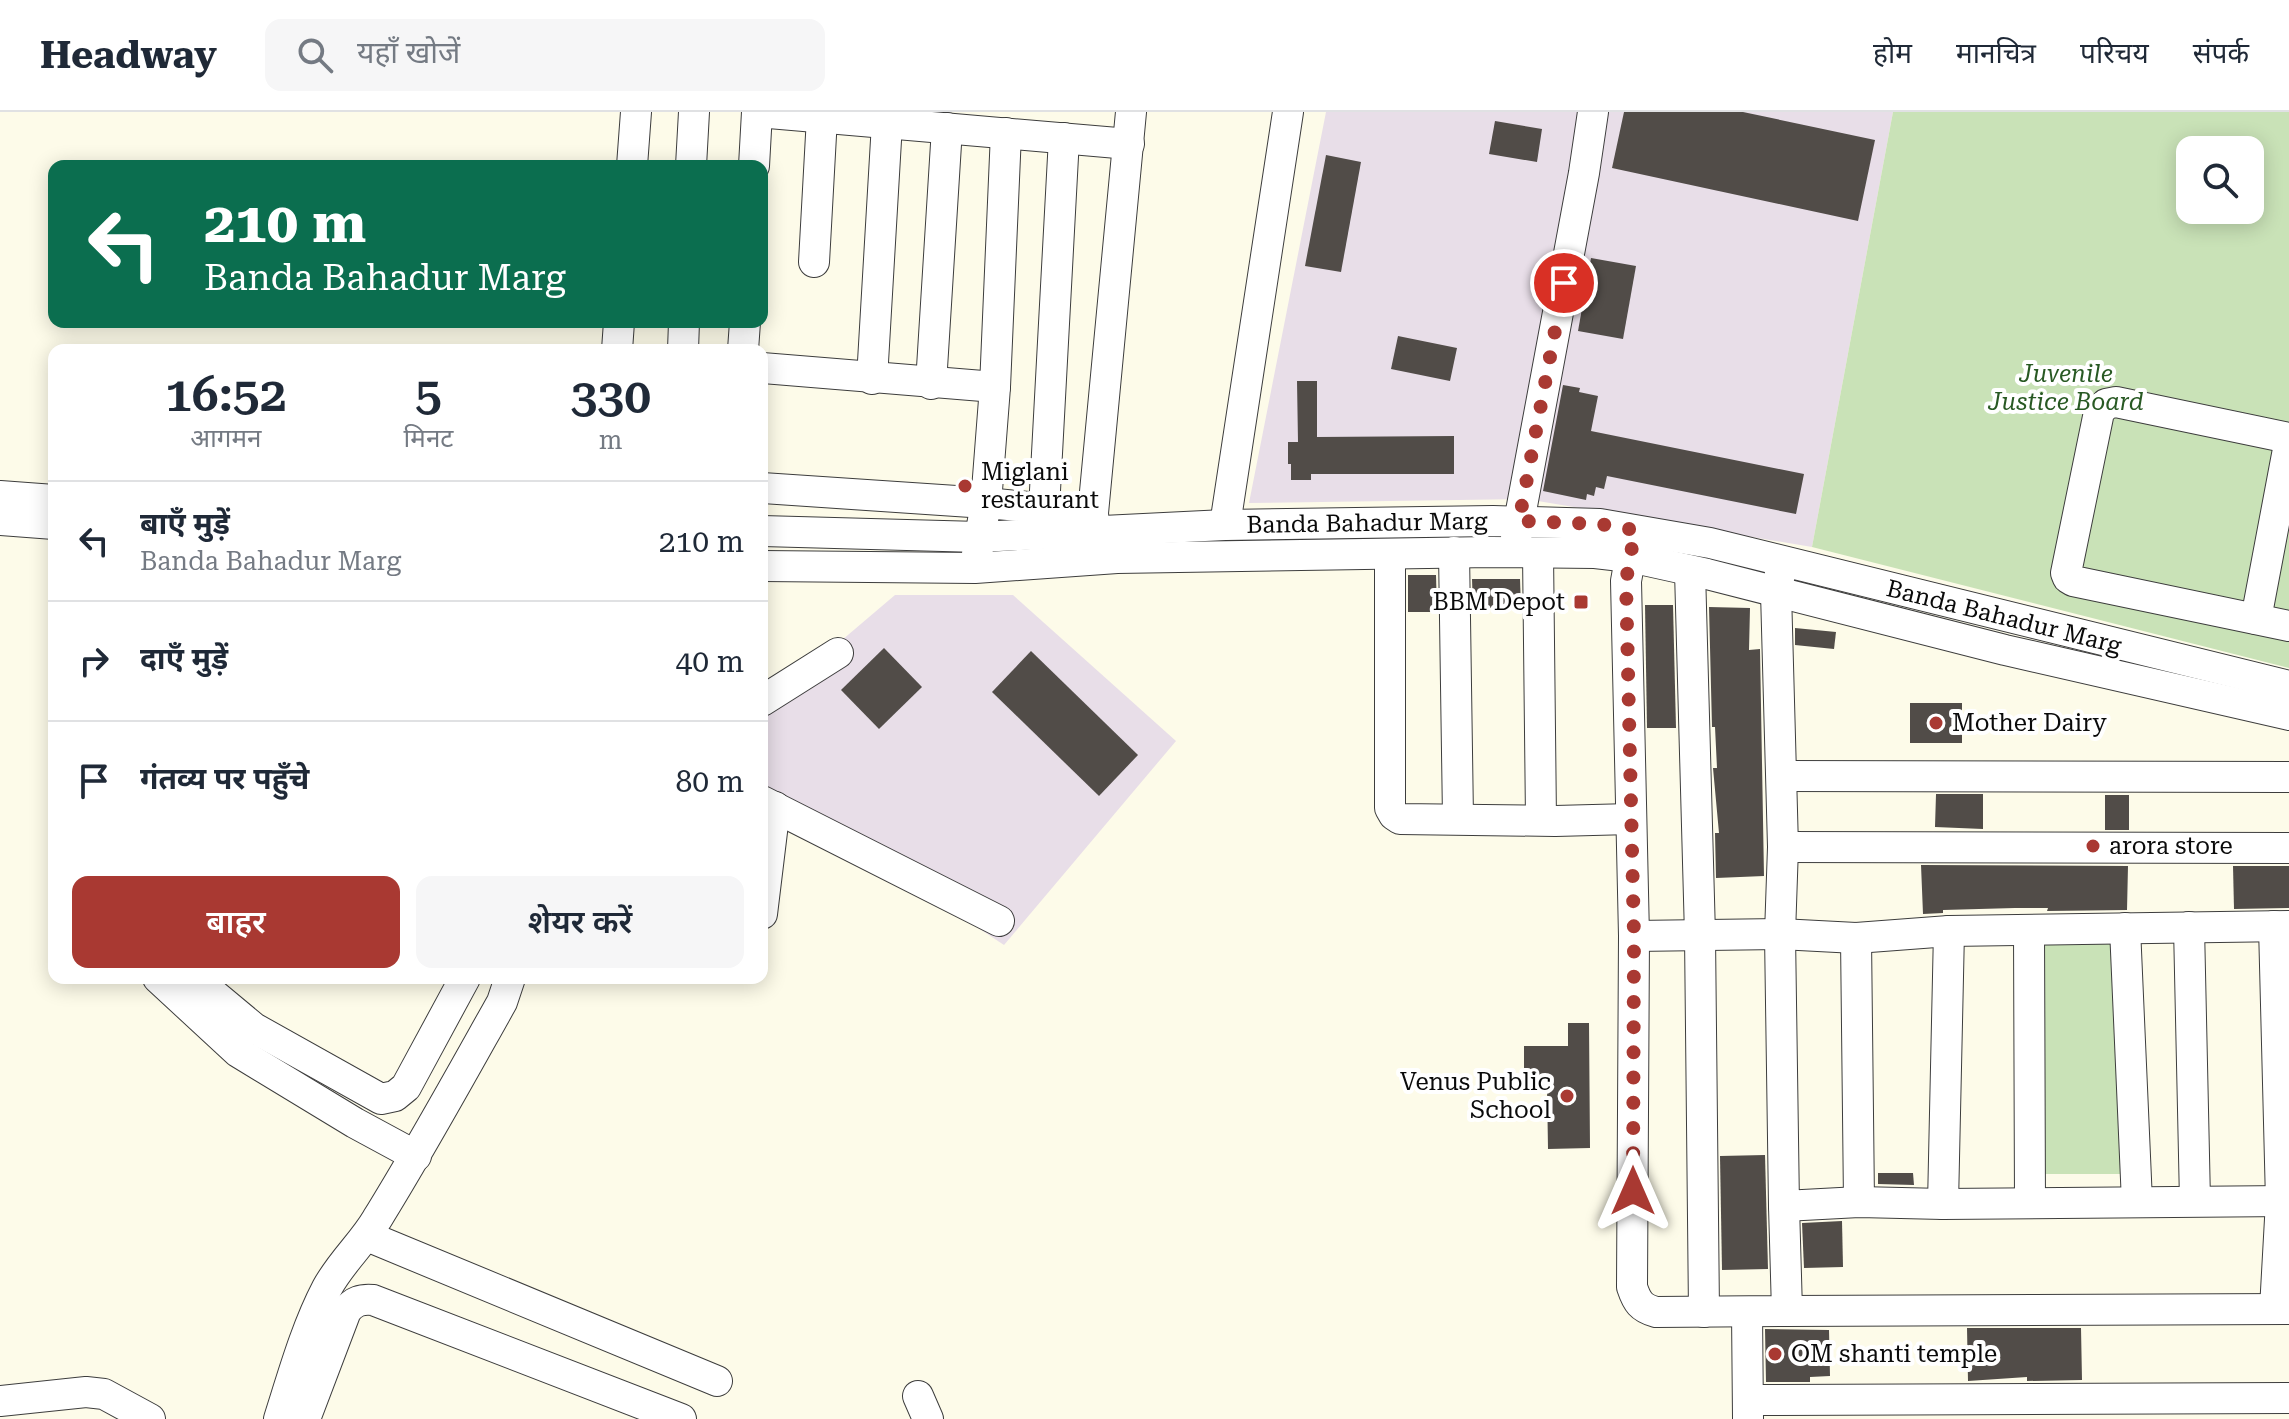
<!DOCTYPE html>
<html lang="hi">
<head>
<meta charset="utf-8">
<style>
  body { margin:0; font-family:"Roboto Serif","Noto Sans Devanagari",serif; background:#f6f6f7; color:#1f2937; height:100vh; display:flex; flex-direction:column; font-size:30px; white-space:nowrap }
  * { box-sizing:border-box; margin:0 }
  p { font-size:26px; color:#747a83 }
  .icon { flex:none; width:44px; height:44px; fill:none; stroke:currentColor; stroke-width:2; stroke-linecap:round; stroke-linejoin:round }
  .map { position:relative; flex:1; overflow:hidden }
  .panel { position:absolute; left:48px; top:232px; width:720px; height:640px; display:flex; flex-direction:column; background:#fff; border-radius:16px; box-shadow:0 4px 20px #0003 }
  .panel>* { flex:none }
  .banner { position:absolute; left:48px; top:48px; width:720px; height:168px; border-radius:16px; box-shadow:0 4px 20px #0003; background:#0b6e4f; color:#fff; overflow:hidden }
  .tools { position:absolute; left:2176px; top:24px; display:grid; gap:16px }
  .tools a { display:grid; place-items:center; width:88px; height:88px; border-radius:16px; background:#fff; box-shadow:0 4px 20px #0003; font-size:40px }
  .pin { position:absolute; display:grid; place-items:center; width:68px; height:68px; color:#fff; margin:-34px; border:4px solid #fff; border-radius:50%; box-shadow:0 2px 8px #0007 }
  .me { position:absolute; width:88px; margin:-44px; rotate:0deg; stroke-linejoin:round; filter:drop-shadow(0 0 6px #0008) }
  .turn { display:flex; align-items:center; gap:28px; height:168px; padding:0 24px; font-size:36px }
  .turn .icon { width:104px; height:104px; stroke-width:2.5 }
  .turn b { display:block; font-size:56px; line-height:68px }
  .eta { display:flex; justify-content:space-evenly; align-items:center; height:136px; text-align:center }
  .eta b { font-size:48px; font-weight:600; line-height:56px }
  .cta { display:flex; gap:16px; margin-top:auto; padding:16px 24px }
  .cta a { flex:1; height:92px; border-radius:16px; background:#a93932; color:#fff; font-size:32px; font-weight:600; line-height:92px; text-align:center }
  .cta a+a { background:#f6f6f7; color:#1f2937 }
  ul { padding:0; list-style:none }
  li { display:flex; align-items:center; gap:24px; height:120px; padding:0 24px; border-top:2px solid #e0e1e3 }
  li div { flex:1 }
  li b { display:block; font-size:30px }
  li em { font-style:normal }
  header { display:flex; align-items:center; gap:48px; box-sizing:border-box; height:112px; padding:0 40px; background:#fff; border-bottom:2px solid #e0e1e3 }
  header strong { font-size:38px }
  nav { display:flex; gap:44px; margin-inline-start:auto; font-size:28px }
  .search { width:560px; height:72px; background:#f6f6f7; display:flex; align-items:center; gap:20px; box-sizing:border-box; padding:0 28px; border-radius:16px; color:#747a83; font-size:30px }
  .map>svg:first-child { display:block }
</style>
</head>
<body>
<header>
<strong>Headway</strong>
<div class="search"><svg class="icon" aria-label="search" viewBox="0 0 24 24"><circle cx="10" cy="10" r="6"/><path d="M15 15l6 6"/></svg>यहाँ खोजें</div>
<nav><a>होम</a><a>मानचित्र</a><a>परिचय</a><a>संपर्क</a></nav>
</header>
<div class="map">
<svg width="2289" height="1307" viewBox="0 0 2289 1307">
  <rect width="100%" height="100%" fill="#fdfbe9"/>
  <g fill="#e8dee8">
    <path d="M1326,0h567l-81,435 -286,-48 -277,4z"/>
    <path d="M895,483h118l163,146 -172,204 -242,-160v-77z"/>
  </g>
  <g fill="#c9e2b7" fill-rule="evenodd">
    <path d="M1893,0h396v556l-477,-121zM2190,38h60v60h-60z"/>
    <path d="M2115,817l12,245h-101l3,-244z"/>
  </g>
  <g fill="#514c48">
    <path d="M1624,0h119l132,28 -17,81 -246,-53z"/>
    <path d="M1495,9l47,8 -5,33 -48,-8z"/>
    <path d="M1326,43l35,7 -20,110 -36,-6z"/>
    <path d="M1591,146l45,8 -13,73 -45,-8z"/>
    <path d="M1398,224l59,12 -7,33 -59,-12z"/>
    <path d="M1297,269h20v56l137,-1v38h-143v6h-20v-16h-3v-22h10z"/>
    <path d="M1563,273l17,3 -1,4 19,4 -7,35 213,43 -8,40 -189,-38 -3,13 -8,-2 -2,9 -7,-2 -1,6 -43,-9z"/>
    <path d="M1408,463h28l1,37h-29z"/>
    <path d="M1472,467h48l1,29h-48z"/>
    <path d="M1645,493h28l3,123h-29z"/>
    <path d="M1709,495l41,1 -1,42 11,-1 4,227 -48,2 -1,-45h4l-6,-65h4l-2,-41h-3z"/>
    <path d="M1795,516l41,4 -2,17 -39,-4z"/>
    <path d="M884,536l38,39 -43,42 -38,-39z"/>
    <path d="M1031,539l107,104 -39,41 -107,-104z"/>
    <rect x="1910" y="591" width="52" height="40"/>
    <path d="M1936,682h47v35l-48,-2z"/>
    <rect x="2105" y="683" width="24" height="35"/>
    <path d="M1921,753l207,1 -1,44 -80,1 1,-3h-33l-72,2v3l-20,1z"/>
    <path d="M2233,754h56v42l-55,1z"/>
    <path d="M1568,911h21l1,125 -42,1 -1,-63h-23v-40h44z"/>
    <path d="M1765,1043l3,114 -46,1 -2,-114z"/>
    <path d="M1878,1061h35l1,12 -36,-1z"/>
    <path d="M1842,1109l1,46 -39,1 -2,-45z"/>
    <path d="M1967,1216h114l1,52 -55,1v-4l-59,4z"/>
    <path d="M1765,1217l64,1 1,46 -20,1v5h-44z"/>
  </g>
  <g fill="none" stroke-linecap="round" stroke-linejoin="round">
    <defs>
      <g id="minor">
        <path d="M757,0l372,32"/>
        <path d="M632,54l4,-54"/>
        <path d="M691,54l3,-54"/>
        <path d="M754,54l3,-54"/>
        <path d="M814,150l8,-145"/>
        <path d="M617,238l2,-28"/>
        <path d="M683,238l1,-28"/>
        <path d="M743,238l2,-28"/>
        <path d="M762,256l233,19"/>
        <path d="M872,267l15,-256"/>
        <path d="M931,272l16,-256"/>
        <path d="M2289,326l-173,-36 -10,2 -7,8 -33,161 2,5 5,3 216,45"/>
        <path d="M762,376l224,15 107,10"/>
        <path d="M0,384l54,4"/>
        <path d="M1044,397l20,-371"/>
        <path d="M0,408l54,4"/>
        <path d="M1225,413l63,-413"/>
        <path d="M762,419l217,6 246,-12 268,-4 107,3 110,19 579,143"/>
        <path d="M1634,425l-8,44 8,355 -2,351c5,15 9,21 24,25l131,-1 -3,-105"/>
        <path d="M1516,426l68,-365 9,-61"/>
        <path d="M1096,436l-3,-35 38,-401"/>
        <path d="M1454,440l4,266"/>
        <path d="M1538,441l3,267"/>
        <path d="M977,442l9,-51 9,-116 11,-254"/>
        <path d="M1390,442v254l4,7 6,4 155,2 76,-2"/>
        <path d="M762,454l213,2 142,-10 373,-6 105,1 35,4 77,17 298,76 284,65"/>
        <path d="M1690,459l10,364 4,377"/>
        <path d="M1780,462l-4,18 7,255 -3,87 4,272 75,-4 84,2 346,-3"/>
        <path d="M2256,507l33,-175"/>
        <path d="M762,589l76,-48"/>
        <path d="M1782,664l507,1"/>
        <path d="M762,689l237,120"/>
        <path d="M1783,735l506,1"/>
        <path d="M762,802l13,-107"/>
        <path d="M2274,814l7,275 -6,108"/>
        <path d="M2189,815l6,274"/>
        <path d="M2125,816l12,274"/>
        <path d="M2029,818l1,273"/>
        <path d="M1634,824l146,-2 76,4 93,-7 340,-5"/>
        <path d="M1856,826l3,264"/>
        <path d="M158,866l80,74 117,71 61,33"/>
        <path d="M194,866l60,50 127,71 14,-3 11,-9 59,-109"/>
        <path d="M1943,1092l6,-273"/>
        <path d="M367,1124l350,145"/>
        <path d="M1787,1199l502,-2"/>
        <path d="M1747,1200l1,106"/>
        <path d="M918,1284l10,23"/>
        <path d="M1748,1288l541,-2"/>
        <path d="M0,1289l86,-9 18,2 46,25"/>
        <path d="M279,1307c14,-44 27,-91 48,-131 14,-26 36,-45 50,-69 44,-71 84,-144 125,-217l8,-24"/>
        <path d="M305,1307l41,-108c8,-10 15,-12 27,-11l308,119"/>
      </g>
    </defs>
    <use href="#minor" stroke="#3d3d3d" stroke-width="32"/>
    <use href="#minor" stroke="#fff" stroke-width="30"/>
  </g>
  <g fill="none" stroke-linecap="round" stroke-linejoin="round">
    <path stroke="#a93932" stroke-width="14" stroke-dasharray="0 25.2" d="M1564,171l-45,238 81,3 35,6 -9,51 8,355 -1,255"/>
  </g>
  <g fill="#a93932" stroke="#fff" stroke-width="3">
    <circle cx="965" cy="374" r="8"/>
    <rect x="1573" y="482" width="16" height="16" rx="4"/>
    <circle cx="1936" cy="611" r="8"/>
    <circle cx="2093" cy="734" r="8"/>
    <circle cx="1567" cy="984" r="8"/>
    <circle cx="1775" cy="1242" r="8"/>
  </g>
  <g text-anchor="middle" stroke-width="8" stroke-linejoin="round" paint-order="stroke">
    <g font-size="24" font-style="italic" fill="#285923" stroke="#fff">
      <text x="2066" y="270">Juvenile<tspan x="2066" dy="28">Justice Board</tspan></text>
    </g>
    <g font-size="24" fill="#0a0a0a" stroke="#fff" text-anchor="start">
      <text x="981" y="368">Miglani<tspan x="981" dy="28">restaurant</tspan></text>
      <text x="1565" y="498" text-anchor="end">BBM Depot</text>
      <text x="1952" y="619">Mother Dairy</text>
      <text x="2109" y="742">arora store</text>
      <text x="1551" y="978" text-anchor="end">Venus Public<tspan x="1551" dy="28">School</tspan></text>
      <text x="1791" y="1250">OM shanti temple</text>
    </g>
    <g font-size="24" fill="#0a0a0a" stroke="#fff">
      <text transform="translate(1367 411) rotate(-1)" y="8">Banda Bahadur Marg</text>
      <text transform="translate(2004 505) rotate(14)" y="8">Banda Bahadur Marg</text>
    </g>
  </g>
</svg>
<div class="tools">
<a><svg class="icon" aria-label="search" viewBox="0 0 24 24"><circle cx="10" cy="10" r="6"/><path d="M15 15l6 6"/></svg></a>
</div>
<div class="pin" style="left:1564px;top:171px;background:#d93025"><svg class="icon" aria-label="arrive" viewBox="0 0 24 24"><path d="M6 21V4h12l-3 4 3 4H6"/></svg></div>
<svg class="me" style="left:1633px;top:1079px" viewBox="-20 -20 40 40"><path d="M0-17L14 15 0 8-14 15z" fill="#a93932" stroke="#fff" stroke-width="4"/></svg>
<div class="banner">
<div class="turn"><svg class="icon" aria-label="left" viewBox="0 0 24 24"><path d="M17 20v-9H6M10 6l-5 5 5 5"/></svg><div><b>210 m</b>Banda Bahadur Marg</div></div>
</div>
<section class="panel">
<div class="eta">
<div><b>16:52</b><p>आगमन</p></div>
<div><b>5</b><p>मिनट</p></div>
<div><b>330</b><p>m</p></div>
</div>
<ul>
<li><svg class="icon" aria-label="left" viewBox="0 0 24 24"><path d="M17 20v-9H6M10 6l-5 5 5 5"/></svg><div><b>बाएँ मुड़ें</b><p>Banda Bahadur Marg</p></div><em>210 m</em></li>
<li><svg class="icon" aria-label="right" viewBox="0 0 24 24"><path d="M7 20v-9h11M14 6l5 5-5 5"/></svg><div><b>दाएँ मुड़ें</b></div><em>40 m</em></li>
<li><svg class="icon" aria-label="arrive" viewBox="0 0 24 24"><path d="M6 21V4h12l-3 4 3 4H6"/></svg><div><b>गंतव्य पर पहुँचे</b></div><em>80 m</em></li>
</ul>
<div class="cta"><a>बाहर</a><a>शेयर करें</a></div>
</section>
</div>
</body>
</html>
